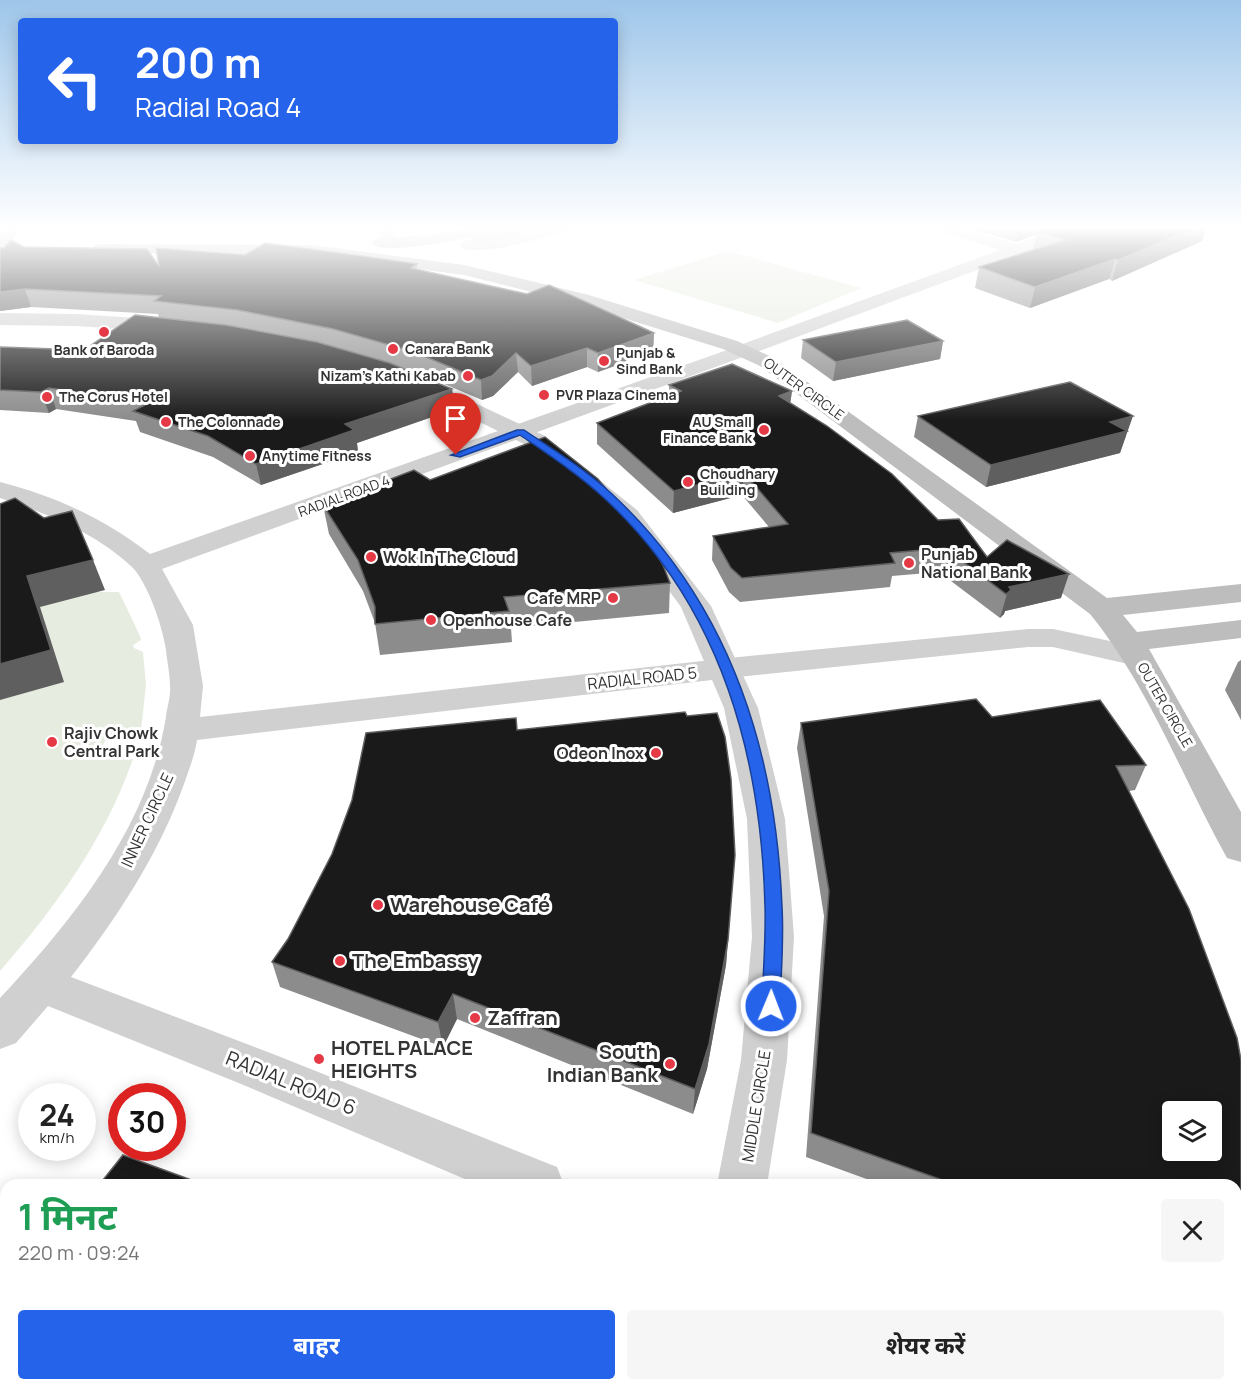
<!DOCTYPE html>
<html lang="hi">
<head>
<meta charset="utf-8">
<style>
  body { margin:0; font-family:Manrope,"Noto Sans Devanagari",sans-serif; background:#f6f6f6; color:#222; height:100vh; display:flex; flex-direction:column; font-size:22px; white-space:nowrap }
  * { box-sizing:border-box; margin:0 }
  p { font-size:20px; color:#767676 }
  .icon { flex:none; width:33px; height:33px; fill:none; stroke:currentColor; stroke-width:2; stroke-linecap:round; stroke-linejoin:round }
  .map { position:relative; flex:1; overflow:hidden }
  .drawer { position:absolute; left:0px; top:1179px; width:1242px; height:212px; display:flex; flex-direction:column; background:#fff; border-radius:18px 18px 0 0; box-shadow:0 3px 15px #0003 }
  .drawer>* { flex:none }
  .banner { position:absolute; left:18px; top:18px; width:600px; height:126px; border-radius:6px; box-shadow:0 3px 15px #0003; background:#2563eb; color:#fff; overflow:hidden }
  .buttons { position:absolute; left:1162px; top:1101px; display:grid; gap:12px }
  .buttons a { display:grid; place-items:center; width:60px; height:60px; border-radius:6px; background:#fff; box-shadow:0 3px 15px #0003; font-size:30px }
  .speed { position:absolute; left:18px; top:1083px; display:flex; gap:12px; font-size:30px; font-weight:700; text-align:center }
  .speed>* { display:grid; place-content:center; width:78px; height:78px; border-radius:50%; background:#fff; box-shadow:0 3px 15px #0003; line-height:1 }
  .speed small { font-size:15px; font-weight:400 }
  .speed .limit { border:9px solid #d22; background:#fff; color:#111 }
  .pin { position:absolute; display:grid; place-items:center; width:51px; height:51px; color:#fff; margin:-62px -26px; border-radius:50% 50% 50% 0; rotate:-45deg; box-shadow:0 0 6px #0007 }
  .pin .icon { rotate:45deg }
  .me { position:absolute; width:66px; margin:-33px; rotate:1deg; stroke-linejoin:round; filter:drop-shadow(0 0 4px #0008) }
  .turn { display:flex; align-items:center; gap:21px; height:126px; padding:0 18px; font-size:27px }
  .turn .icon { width:78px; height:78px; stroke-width:2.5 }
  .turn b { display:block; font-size:42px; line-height:51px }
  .round { display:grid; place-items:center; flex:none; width:63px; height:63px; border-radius:6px; background:#f6f6f6 }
  .overview { display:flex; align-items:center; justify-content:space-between; height:102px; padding:0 18px }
  h1 { font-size:36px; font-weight:700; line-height:45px; color:#1e9e55 }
  .primary-button { display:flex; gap:12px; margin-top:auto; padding:12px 18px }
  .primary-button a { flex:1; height:69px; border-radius:6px; background:#2563eb; color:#fff; font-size:24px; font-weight:700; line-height:69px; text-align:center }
  .primary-button a+a { background:#f6f6f6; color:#222 }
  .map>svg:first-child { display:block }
</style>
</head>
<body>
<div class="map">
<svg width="1241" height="1390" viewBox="0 0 1241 1390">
  <rect width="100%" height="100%" fill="#fff"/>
  <g fill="#e6ecdf">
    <path d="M728,251l133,37 -83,35 -144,-43z"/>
    <path d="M0,514l80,39 17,14 -14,12 6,13h30l21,44 1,4 -8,5 1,3 9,4 3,33 -5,45 -34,7 -5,10 31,12c-28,80 -77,148 -133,212z"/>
  </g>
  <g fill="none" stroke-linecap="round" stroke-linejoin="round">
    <g fill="#d0d0d0" fill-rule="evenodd">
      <path d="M378,227h16l2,15 -2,4h-12z"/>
      <path d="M547,227h26l-2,3c-20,5 -99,31 -112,15l8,-5 29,-1z"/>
      <path d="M934,227h24l58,17 49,-17h22l-2,3 -334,124h-14l-3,-4 3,-4 263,-96 -64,-20z"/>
      <path d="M0,313l76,1 91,6 10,6 -10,6 -91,-6 -76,-1z"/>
      <path d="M413,374l130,61 94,75 74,96 47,102 27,111 9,118 -7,123 -20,125h-50l24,-125 11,-123 -5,-118 -23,-111 -43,-101 -63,-86 -92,-76 -121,-60 -3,-5 3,-5z"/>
      <path d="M658,1384h58l-2,6h-58z"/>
    </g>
    <g fill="#d0d0d0" fill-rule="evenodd">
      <path d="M744,344l7,2 3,4 -3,4 -589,215 31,56 10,61 -3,31 529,-59 299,-29h25l95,20 5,7 -5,7 -11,3 -84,-19h-25l-299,31 -532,62c-2,15 -8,29 -13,44 -25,70 -67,134 -113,193l202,77 284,113 7,18h-85l-238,-101 -193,-78 -32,37 -16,6v-51c74,-79 148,-171 166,-281 1,-10 5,-21 4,-31 0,-12 -3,-25 -4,-36 -3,-22 -18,-67 -34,-83 -36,-34 -86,-54 -132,-69v-16c55,14 105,37 150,72z"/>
      <path d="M1002,1384h69l2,6h-68z"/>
    </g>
    <g fill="#bdbdbd" fill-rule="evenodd">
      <path d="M6,227h16l-16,21 -6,1v-16z"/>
      <path d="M476,227h61l-2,3 -55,13 -6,-1 -2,-5c-17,3 -91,19 -101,6l8,-5 49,-3z"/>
      <path d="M101,244l211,1 152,20 125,30 148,46 37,17 333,240 134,-14v18l-118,13 14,17 104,-12v18l-92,11 92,163v50l-14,-4c-45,-81 -78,-171 -137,-244l-330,-248 -37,-17 -148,-46 -111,-28 -152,-20 -217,-2 -2,-4 2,-4z"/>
    </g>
  </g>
  <g fill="#8c8c8c">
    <path d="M972,227h235l-5,14 -90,40 -3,-2 -79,29 -55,-20 4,-21 54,-17 4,-16 -21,8 -44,-13z"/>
    <path d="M24,247l135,19 86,-11 172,9v5l237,64 -1,19 -55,20 -11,-5 -55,19 -14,-14 -25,24 -11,4 -66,-28 -18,-5 54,22 3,20 -98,34 1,9 -97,33 -48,-28 -73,-25 -4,-11 -80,-12 -7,4 -49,-3v-63l84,3 75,-32 -1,-4 -127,-7 -31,4z"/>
    <path d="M803,340l140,1 -3,18 -107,22 -32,-23z"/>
    <path d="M669,385l123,6 -2,12 148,117 49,37 74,41 -56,13 -1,3 -4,4 -61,-46 -47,4 -2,11 -150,15 -11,-10 -17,-32 1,-24 56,-9 -27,-32 -69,18 -76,-69v-21l72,-28z"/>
    <path d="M918,416l208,21 -1,1 -5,15 -134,34 -72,-50z"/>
    <path d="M430,480l240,103 -1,30 -158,15 1,14 -132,13 -5,-32 -12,-32 -34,-57 -6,-29z"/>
    <path d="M1241,660v60l-16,-30 13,-28z"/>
    <path d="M992,717l154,48 -11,25 -6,1 112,269v283l-5,-2v-156h-353l-77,-28 18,-241 -27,-168 4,-25z"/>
    <path d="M517,730l211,210 -2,25 -19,104 -14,45 -236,-95 -14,28 -163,-60 -8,-25z"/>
  </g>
  <g fill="#5f5f5f">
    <path d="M1019,227h40l-22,5v2l-21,8z"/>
    <path d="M1197,227h10l-5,14 -90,40 6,-21z"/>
    <path d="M1115,259l-6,20 -79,29 5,-21z"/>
    <path d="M25,289l6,18 -31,4v-19z"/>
    <path d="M654,333l-1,19 -55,20v-19z"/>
    <path d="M943,341l-3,18 -107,22 3,-19z"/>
    <path d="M587,348v19l-55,19 -1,-20z"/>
    <path d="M516,353l2,19 -25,24 -11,4 -1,-20z"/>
    <path d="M49,388l7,21 -7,4 -8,-21z"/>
    <path d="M452,389l3,20 -98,34 1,9 -97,33 -5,-21 89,-40z"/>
    <path d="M792,391l-3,21 -10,-16z"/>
    <path d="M1133,416l-13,37 -134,34 5,-22 119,-43z"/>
    <path d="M744,473l-2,22 -69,18 1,-22z"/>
    <path d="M93,560l12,30 -65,17 24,75 -64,18v-36l27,-88z"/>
    <path d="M1069,574l-8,24 -56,13 -1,3 -4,4 9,-31z"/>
    <path d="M728,940l-2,25 -19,104 -14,45 2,-25z"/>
    <path d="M453,994l4,25 -14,28 -5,-25z"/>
  </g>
  <g fill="#1a1a1a" stroke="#5f5f5f" stroke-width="1.5" fill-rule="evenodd">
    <path d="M1053,227h144l-79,33 -3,-1 -80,28 -56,-20 86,-27 -28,-8z"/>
    <path d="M11,240l13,7 123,2 12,17 -3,-18 89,7 20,-12 90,12 62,9 -6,4 116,26 22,-9 105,48 -56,20 -11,-5 -56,18 -15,-13 -24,23 -11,4 -67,-28 -81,-23 -96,-19 -83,-9 7,-5 -136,-7 -25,3v-44h4z"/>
    <path d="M135,315l91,10 91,17 73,21 62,26 -107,35 9,6 -98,34 -48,-28 -75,-25 16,-8 -100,-15 -8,4 -41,-2v-43l84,3z"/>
    <path d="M907,320l36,21 -107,21 -33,-22z"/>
    <path d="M732,364l60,27 -13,5 48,30 65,48 46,46 21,-1 28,38 20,-17 62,34 -60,13 2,3 -5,4 -61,-46 -55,5 5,10 -153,15 -11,-10 -18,-32 75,-12 -44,-51 -70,18 -77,-68 84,-32 -12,-6z"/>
    <path d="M1070,382l63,34 -23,6 17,9 -136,34 -73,-49z"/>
    <path d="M545,437l53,42 47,57 18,29 7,18 -166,14 5,14 -134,13v-17l-17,-47 -35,-55 91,-35 16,10z"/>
    <path d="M15,498l29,20 28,-7 21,49 -66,16 24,74 -51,14v-160z"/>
    <path d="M976,699l16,18 108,-17 46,65 -30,1 73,143 48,129 4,22v255l-5,-2v-128h-280l-145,-52 18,-242 -28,-168zM1173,1112h39v38h-39z"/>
    <path d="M685,712l2,4 30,-3 8,24 6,42 4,76 -7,85 -19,104 -14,45 -242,-95 -15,28 -166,-60 16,-23 44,-85 20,-54 14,-67 150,-15 1,12z"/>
    <path d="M123,1155l82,30h-106z"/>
    <path d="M6,1288v96h553l2,2 -2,4h-559v-95z"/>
  </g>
  <linearGradient id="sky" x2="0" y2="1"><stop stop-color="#9ec6ea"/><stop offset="0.54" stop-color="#fff"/><stop offset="1" stop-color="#fff" stop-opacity="0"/></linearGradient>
  <rect width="1241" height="421" fill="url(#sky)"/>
  <path fill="#2563eb" stroke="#184099" stroke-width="1.5" d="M517,430h7c30,20 61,39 88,64 118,110 164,255 170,413 2,33 -1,66 -2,99l-2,6 -7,2 -6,-2 -3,-6c1,-33 4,-67 3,-100 -4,-153 -45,-301 -161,-408 -26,-24 -55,-43 -84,-63l-60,22 -9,-2z"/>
  <g fill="#e63946" stroke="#fff" stroke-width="2">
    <circle cx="104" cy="332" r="6"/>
    <circle cx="393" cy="349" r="6"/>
    <circle cx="604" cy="361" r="6"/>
    <circle cx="468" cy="376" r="6"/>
    <circle cx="544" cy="395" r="6"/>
    <circle cx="47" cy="397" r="6"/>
    <circle cx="166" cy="422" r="6"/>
    <circle cx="764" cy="430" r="6"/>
    <circle cx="250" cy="456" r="6"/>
    <circle cx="688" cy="482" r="6"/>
    <circle cx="371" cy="557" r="6"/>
    <circle cx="909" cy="563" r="6"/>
    <circle cx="613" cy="598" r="6"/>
    <circle cx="431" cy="620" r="6"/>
    <circle cx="52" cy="742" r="6"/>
    <circle cx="656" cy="753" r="6"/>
    <circle cx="378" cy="905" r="6"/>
    <circle cx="340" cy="961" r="6"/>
    <circle cx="475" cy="1018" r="6"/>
    <circle cx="319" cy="1059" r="6"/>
    <circle cx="670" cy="1064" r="6"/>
  </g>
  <g text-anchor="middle" stroke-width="6" stroke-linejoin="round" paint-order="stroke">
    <g font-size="14" font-weight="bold" fill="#333" stroke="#fff" text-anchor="start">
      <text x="405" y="354">Canara Bank</text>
      <text x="104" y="355" text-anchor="middle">Bank of Baroda</text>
      <text x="616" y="358">Punjab &amp;<tspan x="616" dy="16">Sind Bank</tspan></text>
      <text x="456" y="381" text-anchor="end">Nizam's Kathi Kabab</text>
      <text x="556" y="400">PVR Plaza Cinema</text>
      <text x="59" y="402">The Corus Hotel</text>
      <text x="178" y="427">The Colonnade</text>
      <text x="752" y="427" text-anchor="end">AU Small<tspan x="752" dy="16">Finance Bank</tspan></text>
      <text x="262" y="461">Anytime Fitness</text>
      <text x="700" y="479">Choudhary<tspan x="700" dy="16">Building</tspan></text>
    </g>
    <g font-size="14" fill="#333" stroke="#fff">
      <text transform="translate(804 389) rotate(36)" y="5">OUTER CIRCLE</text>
      <text transform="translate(344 496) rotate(-20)" y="5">RADIAL ROAD 4</text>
      <text transform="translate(1165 705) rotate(60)" y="5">OUTER CIRCLE</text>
    </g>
    <g font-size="16" font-weight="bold" fill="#333" stroke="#fff" text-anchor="start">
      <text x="921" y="560">Punjab<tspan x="921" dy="18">National Bank</tspan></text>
      <text x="383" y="563">Wok In The Cloud</text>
      <text x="601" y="604" text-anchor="end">Cafe MRP</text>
      <text x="443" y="626">Openhouse Cafe</text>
      <text x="64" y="739">Rajiv Chowk<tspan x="64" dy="18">Central Park</tspan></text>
      <text x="644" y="759" text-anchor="end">Odeon Inox</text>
    </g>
    <g font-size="16" fill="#333" stroke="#fff">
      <text transform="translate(642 678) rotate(-6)" y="6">RADIAL ROAD 5</text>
      <text transform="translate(147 820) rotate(-65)" y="6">INNER CIRCLE</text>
      <text transform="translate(756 1106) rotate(-81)" y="6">MIDDLE CIRCLE</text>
    </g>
    <g font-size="20" font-weight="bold" fill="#333" stroke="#fff" text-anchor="start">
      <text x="390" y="912">Warehouse Café</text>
      <text x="352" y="968">The Embassy</text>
      <text x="487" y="1025">Zaffran</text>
      <text x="331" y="1055">HOTEL PALACE<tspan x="331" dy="23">HEIGHTS</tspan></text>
      <text x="658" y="1059" text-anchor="end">South<tspan x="658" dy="23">Indian Bank</tspan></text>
    </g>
    <g font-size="20" fill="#333" stroke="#fff">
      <text transform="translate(291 1083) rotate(22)" y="7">RADIAL ROAD 6</text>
    </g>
  </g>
</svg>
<div class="buttons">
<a><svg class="icon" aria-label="layers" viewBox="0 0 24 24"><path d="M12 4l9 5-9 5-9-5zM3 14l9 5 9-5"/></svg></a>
</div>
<div class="speed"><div>24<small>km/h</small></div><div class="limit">30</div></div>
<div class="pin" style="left:456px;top:455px;background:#d93025"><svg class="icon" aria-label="arrive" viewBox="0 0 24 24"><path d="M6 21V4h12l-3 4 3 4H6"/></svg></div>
<svg class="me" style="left:771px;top:1006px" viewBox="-20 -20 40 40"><circle r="17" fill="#2563eb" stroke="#fff" stroke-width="3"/><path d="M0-11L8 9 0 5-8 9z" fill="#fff"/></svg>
<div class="banner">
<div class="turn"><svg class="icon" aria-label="left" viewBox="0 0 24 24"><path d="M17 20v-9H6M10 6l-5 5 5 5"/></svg><div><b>200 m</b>Radial Road 4</div></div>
</div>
<section class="drawer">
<div class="overview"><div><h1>1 मिनट</h1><p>220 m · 09:24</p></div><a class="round"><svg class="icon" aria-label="close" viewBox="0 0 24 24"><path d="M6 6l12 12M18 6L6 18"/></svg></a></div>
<div class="primary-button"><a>बाहर</a><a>शेयर करें</a></div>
</section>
</div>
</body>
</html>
